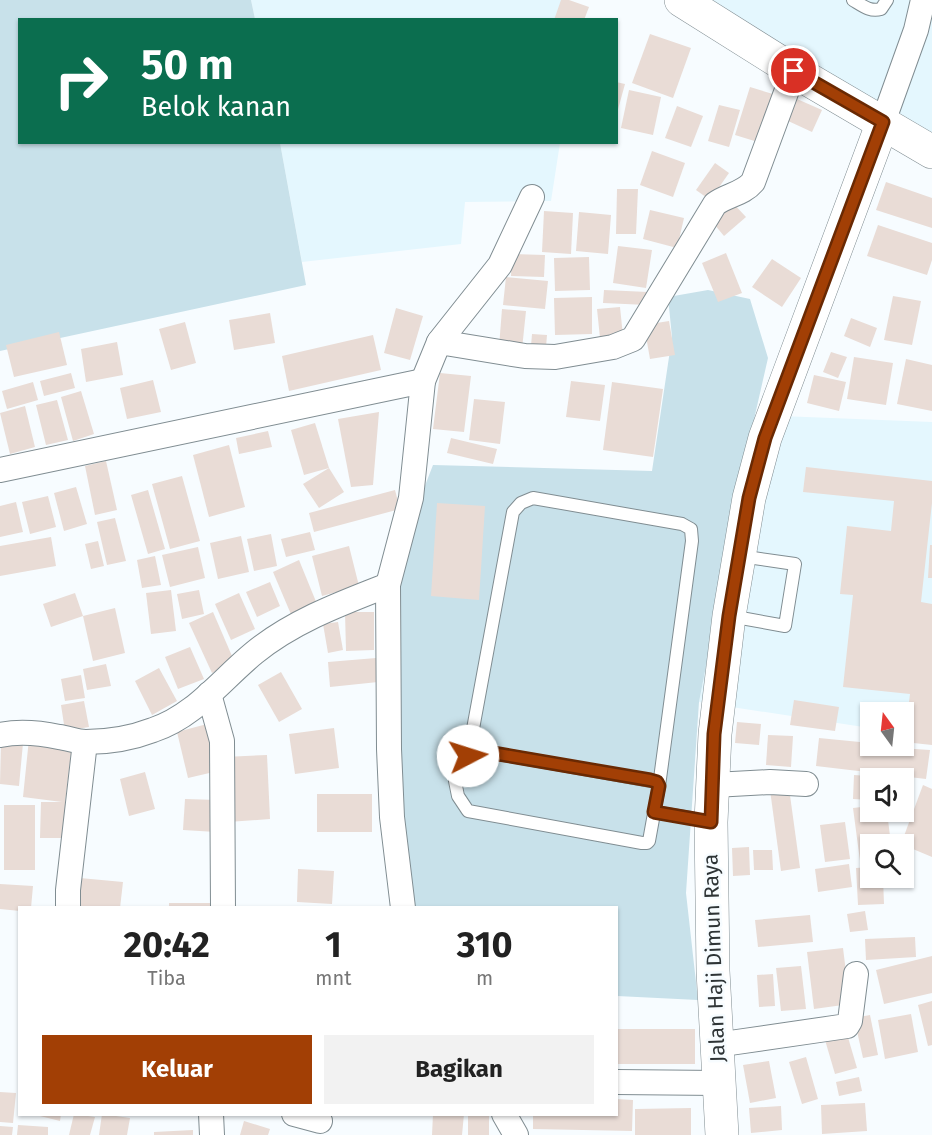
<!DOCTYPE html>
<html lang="id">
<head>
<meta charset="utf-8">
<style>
  body { margin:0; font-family:"Fira Sans",sans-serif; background:#f2f2f2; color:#222; height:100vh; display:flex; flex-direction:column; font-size:22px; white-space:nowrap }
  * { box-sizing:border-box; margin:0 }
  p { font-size:20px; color:#767676 }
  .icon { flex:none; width:33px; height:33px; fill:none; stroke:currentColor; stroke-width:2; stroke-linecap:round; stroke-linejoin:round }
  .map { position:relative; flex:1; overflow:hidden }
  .details { position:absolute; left:18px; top:906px; width:600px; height:210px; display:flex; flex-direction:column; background:#fff; border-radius:0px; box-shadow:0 2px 4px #0004 }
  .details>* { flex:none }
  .banner { position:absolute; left:18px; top:18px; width:600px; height:126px; border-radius:0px; box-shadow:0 2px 4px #0004; background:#0b6e4f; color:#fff; overflow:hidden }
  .needle { width:39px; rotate:345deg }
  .buttons { position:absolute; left:860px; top:702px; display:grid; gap:12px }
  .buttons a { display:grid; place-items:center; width:54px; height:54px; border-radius:0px; background:#fff; box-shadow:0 2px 4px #0004; font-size:30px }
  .pin { position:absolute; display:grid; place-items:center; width:51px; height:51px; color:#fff; margin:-26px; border:3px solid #fff; border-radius:50%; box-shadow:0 2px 6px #0007 }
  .me { position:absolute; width:66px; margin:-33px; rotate:85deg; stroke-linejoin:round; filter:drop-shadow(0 0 4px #0008) }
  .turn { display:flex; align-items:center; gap:21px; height:126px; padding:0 24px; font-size:27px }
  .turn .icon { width:78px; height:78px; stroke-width:2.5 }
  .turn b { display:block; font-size:42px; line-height:51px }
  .eta { display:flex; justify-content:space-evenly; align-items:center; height:102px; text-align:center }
  .eta b { font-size:36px; font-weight:700; line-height:42px }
  .button { display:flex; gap:12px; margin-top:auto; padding:12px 24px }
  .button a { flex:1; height:69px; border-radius:0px; background:#a23f05; color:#fff; font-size:24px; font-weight:700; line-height:69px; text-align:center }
  .button a+a { background:#f2f2f2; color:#222 }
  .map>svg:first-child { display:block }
</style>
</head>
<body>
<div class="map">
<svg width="932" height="1135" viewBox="0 0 932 1135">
  <rect width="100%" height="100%" fill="#f7fcff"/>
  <g fill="#e4f7fe">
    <path d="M251,0h315l3,19h-314z"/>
    <path d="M671,0h261v158z"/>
    <path d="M280,143h280l-9,58 -86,1 -4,42 -159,18z"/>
    <path d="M755,415l177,7v316l-29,-5v-21h-33v16l-171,-26z"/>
  </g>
  <g fill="#c8e1ea">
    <path d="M0,0h251l4,19 -235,1v122l260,1 26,142 -306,66z"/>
    <path d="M708,290l42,9 18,59 -13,57 -56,287 -13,191 12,107 -81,-4 -1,-88 -207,-1 -29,-305 53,-137 219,6 20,-134 -4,-40z"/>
  </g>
  <g fill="#e9dcd6">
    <path d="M561,0h8l20,7 -5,13h-30z"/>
    <path d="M650,34l41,14 -18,50 -41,-15z"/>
    <path d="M616,82l9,2 -8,29h-1z"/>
    <path d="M750,87l26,8 -15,48 -26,-8z"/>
    <path d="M629,90l32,7 -8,38 -32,-7z"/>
    <path d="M797,99l25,11 -10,22 -26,-12z"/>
    <path d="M719,105l21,5 -11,37 -21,-6z"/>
    <path d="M677,106l26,10 -12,31 -26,-9z"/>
    <path d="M652,151l33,12 -12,34 -33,-12z"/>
    <path d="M715,163l14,10 -19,27 -14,-10z"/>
    <path d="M886,182l46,16v30l-56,-18z"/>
    <path d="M617,189h21l-2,45h-20z"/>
    <path d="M730,200l16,17 -22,19 -15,-18z"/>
    <path d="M650,210l34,8 -7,30 -34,-9z"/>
    <path d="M544,211l29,2 -2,41 -29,-2z"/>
    <path d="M579,212l32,3 -3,39 -32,-3z"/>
    <path d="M878,225l54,18v17l-5,15 -60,-19z"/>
    <path d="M618,246l34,4 -6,38 -33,-5z"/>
    <path d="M726,253l16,40 -24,9 -16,-39z"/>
    <path d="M512,254l33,1 -1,22 -33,-1z"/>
    <path d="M589,257l1,33 -35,1 -1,-33z"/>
    <path d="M772,259l29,19 -19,29 -30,-20z"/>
    <path d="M506,277l42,4 -3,28 -42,-4z"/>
    <path d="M604,290l44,2 -1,13 -44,-2z"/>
    <path d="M893,296l28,5 -9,44 -28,-5z"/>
    <path d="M592,297v37l-37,1 -1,-37z"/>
    <path d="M620,307l3,29 -23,2 -3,-29z"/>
    <path d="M396,308l27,8 -13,44 -26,-7z"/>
    <path d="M502,309l24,2 -4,38 -23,-2z"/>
    <path d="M270,313l5,30 -41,7 -5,-30z"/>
    <path d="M851,318l26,10 -7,19 -26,-11z"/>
    <path d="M669,321l6,34 -25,4 -6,-34z"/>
    <path d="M185,322l11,41 -25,7 -12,-41z"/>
    <path d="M59,332l8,33 -53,12 -8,-32z"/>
    <path d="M532,334l15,1 -1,12 -15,-1z"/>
    <path d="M373,335l8,35 -92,21 -7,-35z"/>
    <path d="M117,342l6,33 -37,7 -5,-33z"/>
    <path d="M831,352l16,5 -9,21 -15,-6z"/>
    <path d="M854,357l39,6 -7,42 -39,-6z"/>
    <path d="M906,359l26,6v46l-35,-7z"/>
    <path d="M71,373l4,15 -31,8 -4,-15z"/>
    <path d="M440,373l31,3 -7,56 -31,-3z"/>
    <path d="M814,375l32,7 -7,29 -32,-8z"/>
    <path d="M153,380l8,32 -34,7 -7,-31z"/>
    <path d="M571,381l34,4 -5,36 -34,-4z"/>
    <path d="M33,382l5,18 -31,9 -5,-18z"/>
    <path d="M612,382l51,7 -10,68 -50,-7z"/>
    <path d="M81,391l13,43 -21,7 -12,-44z"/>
    <path d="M474,399l31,3 -5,42 -31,-4z"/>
    <path d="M57,400l11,40 -22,5 -10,-40z"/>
    <path d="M25,406l10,41 -25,7 -10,-41z"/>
    <path d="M379,412l-6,73 -22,2 -13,-68z"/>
    <path d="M315,423l14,45 -25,7 -13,-45z"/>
    <path d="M268,431l4,16 -33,7 -3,-16z"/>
    <path d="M451,438l46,11 -4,15 -46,-11z"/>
    <path d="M229,445l16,62 -36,10 -16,-62z"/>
    <path d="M106,461l11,49 -22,5 -10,-49z"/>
    <path d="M806,467l126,14v22l-11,99 11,2v141l-28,-3 6,-48 -67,-7 10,-92 -13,-1 7,-68 44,5 3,-30 -91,-9z"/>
    <path d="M329,468l15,24 -25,16 -16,-24z"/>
    <path d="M182,476l18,65 -30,8 -18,-65z"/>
    <path d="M76,487l11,37 -23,7 -10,-38z"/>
    <path d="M148,490l17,59 -17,5 -17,-59z"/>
    <path d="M395,490l5,19 -86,23 -5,-19z"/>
    <path d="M48,496l8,31 -26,7 -8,-32z"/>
    <path d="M16,502l7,30 -23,5v-31z"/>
    <path d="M437,503l48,3 -6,94 -48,-4z"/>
    <path d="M115,518l11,43 -19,4 -10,-43z"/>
    <path d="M310,532l5,18 -29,7 -5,-18z"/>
    <path d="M271,534l6,32 -23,5 -7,-32z"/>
    <path d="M241,536l8,36 -31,7 -8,-36z"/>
    <path d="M51,537l5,29 -56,10v-30z"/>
    <path d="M98,541l6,25 -13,3 -6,-25z"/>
    <path d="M930,545h2v33h-4z"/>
    <path d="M349,546l10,40 -37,10 -10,-40z"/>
    <path d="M198,547l7,31 -35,9 -8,-32z"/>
    <path d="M155,556l6,29 -19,3 -5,-28z"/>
    <path d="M299,560l20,49 -26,10 -20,-47z"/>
    <path d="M270,582l10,24 -23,11 -11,-25z"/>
    <path d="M171,590l5,41 -25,3 -5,-41z"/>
    <path d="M199,590l5,24 -22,5 -5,-25z"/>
    <path d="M75,593l8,23 -32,11 -8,-23z"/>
    <path d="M239,593l16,36 -24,11 -16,-36z"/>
    <path d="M115,608l10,45 -32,8 -10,-45z"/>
    <path d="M213,612l22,51 -23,10 -23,-50z"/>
    <path d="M345,612h29v38l-28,1z"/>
    <path d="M338,622l5,28 -15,3 -5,-29z"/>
    <path d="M190,647l14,32 -26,10 -13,-32z"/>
    <path d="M376,658l2,24 -48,5 -2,-25z"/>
    <path d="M106,664l5,22 -24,4 -4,-21z"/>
    <path d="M159,668l18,33 -25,14 -17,-34z"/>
    <path d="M281,672l21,37 -23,13 -21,-37z"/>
    <path d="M81,675l4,23 -20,3 -4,-22z"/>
    <path d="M794,700l45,7 -4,24 -45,-6z"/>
    <path d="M84,701l5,26 -24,4 -4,-26z"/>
    <path d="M737,722l24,2 -2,21 -24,-2z"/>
    <path d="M207,724l11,47 -30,7 -11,-46z"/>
    <path d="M334,728l5,40 -44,6 -6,-40z"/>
    <path d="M768,735l25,1 -2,31 -25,-2z"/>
    <path d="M819,738l51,5v3l60,4 -4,29 -110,-13z"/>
    <path d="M29,739l43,6 -7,58v35h-25l1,-36h21l-39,-5z"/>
    <path d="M1,741l22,2 -4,43 -19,-2z"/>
    <path d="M267,755l3,64 -42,3 -4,-65z"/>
    <path d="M145,772l10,37 -26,7 -9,-37z"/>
    <path d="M854,775l27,2v1h-11v22l-17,-1z"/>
    <path d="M903,778h6l-1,24h-5z"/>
    <path d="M923,785l9,4v68l-31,-13z"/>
    <path d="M789,788l11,80 -19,3 -11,-81z"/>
    <rect x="317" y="794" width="55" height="38"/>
    <path d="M185,799l33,1 -2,32 -33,-2z"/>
    <rect x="4" y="805" width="31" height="65"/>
    <path d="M870,806v6h17l4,32h-21v16l-10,1 -7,-53z"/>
    <path d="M845,822l5,37 -25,3 -5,-37z"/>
    <path d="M749,847l1,28 -17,1 -1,-28z"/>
    <path d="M753,850h19l1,20h-19z"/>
    <path d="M849,864l3,23 -34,5 -3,-23z"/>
    <path d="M870,867v11h13l1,26 -26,1 -2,-37z"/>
    <path d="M298,869l36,2 -2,33 -35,-2z"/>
    <path d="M80,878l43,4 -3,26h-42z"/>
    <path d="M0,884l33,2 -2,22h-11v3l-20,-2z"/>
    <rect x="169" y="903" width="49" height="5"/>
    <path d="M865,911l3,19 -18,2 -3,-18z"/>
    <path d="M810,915l3,27 -55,5 -3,-27z"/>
    <path d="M915,937l1,20 -50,3 -1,-21z"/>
    <path d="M843,948l7,56 -36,5 -7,-57z"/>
    <path d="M932,956v37l-48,11 -8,-34z"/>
    <path d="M801,966l5,43 -25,2 -5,-43z"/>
    <path d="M773,974l2,32 -16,1 -2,-32z"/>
    <path d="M932,1001v44l-4,1 -10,-41z"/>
    <path d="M911,1014l7,38 -33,7 -7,-39z"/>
    <path d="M870,1015l8,40 -15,3 -9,-40z"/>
    <rect x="616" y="1029" width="79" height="35"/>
    <path d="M847,1034l10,34 -22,6 -10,-34z"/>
    <path d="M806,1057l12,42 -16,5 -13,-42z"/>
    <path d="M769,1061l7,37 -26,5 -7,-38z"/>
    <path d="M859,1077l3,14 -23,5 -3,-14z"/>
    <path d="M0,1092l16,1 -3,30 -13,-1z"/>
    <path d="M616,1099l17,1 -1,31 -99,-2v-15h83z"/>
    <path d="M865,1103l2,28 -45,3 -1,-29z"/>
    <path d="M781,1106l1,24 -31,3 -2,-25z"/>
    <path d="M691,1108v27h-56v-26z"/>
    <path d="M32,1114h29l-1,7z"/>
    <path d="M74,1114l21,3 -5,18h-21z"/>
    <path d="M102,1114l28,4 -3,17h-28z"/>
    <path d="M433,1114h31l-2,21h-30z"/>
    <rect x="468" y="1114" width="21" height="21"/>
    <path d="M244,1121l26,8 -2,6h-28z"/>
    <path d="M18,1125l30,2v8h-31z"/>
    <path d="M0,1126l13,1 -1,8h-12z"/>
    <path d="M193,1130v5h-39v-3z"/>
  </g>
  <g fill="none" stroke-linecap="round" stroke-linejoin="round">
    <defs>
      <g id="lane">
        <path d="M853,0c10,6 17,12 28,9l6,-9"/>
        <path d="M730,616l55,10 10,-62 -55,-8"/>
        <path d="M487,752l170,30 2,4 -10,55 -2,2h-5l-174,-32 -10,-15 -3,-15 4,-13 9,-12z"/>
        <path d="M468,756l45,-244 8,-9 12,-5 149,26 9,5 1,12 -33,245"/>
        <path d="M654,812l55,9"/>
      </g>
      <g id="street">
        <path d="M883,122l33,-92 7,-30"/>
        <path d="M439,342l61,-77 32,-68"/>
        <path d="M0,470l423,-89"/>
        <path d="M209,694l13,47 1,167"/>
        <path d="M0,735c19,-4 40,-2 59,2 9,1 18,5 27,5 22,0 46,-4 67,-12 42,-14 68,-50 101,-77 39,-32 88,-50 134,-68"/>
        <path d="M714,785l56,-3 36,2"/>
        <path d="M68,908v-18l17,-148"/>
        <path d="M403,908l-11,-91 -3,-68 -1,-164 23,-87 12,-117 16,-39 86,14 30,1 58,-10 20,-8 82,-135c12,-9 28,-10 38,-22l41,-111"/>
        <path d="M716,1045l131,-19 3,-5 6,-47"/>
        <path d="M616,1082l102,1"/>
        <path d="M211,1114l1,21"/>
        <path d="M294,1114l26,7"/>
        <path d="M504,1114l12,21"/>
      </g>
      <g id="secondary">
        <path d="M681,0l113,71 138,81"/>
        <path d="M722,1135l-9,-164 -2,-149 4,-88 14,-118 20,-118 16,-60 118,-316"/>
      </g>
    </defs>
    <use href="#lane" stroke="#808d92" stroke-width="14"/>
    <use href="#street" stroke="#808d92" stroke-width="26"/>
    <use href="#secondary" stroke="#808d92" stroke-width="34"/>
    <use href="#lane" stroke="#fff" stroke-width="12"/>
    <use href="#street" stroke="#fff" stroke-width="24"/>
    <use href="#secondary" stroke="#fff" stroke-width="33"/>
  </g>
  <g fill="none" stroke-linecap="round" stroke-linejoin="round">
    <defs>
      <path id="route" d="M468,756l19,-4 163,28 7,2 2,4 -5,26 57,10 3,-88 15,-118 20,-118 16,-60 118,-316 -89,-51"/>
    </defs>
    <use href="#route" stroke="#692903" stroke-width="15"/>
    <use href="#route" stroke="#a23f05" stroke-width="10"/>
  </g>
  <g text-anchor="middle" stroke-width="5" stroke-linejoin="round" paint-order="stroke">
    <g font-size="21" fill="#2e3436" stroke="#f7fcff">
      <text transform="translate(714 958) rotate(-92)" y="7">Jalan Haji Dimun Raya</text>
    </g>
  </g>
</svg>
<div class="buttons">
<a><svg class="needle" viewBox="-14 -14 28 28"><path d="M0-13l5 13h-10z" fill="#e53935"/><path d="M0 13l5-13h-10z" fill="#767676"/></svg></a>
<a><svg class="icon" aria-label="sound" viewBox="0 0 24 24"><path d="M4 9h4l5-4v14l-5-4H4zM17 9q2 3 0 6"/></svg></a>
<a><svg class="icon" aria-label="search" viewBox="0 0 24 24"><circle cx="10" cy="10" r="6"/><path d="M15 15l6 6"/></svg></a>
</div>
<div class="pin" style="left:794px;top:71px;background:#d93025"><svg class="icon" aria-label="arrive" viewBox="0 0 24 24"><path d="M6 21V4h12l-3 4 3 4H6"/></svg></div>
<svg class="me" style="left:468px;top:756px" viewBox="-20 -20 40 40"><circle r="19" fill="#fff"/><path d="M0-13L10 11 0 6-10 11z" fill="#a23f05"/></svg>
<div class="banner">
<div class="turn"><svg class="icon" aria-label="right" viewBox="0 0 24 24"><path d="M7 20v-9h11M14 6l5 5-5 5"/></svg><div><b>50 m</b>Belok kanan</div></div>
</div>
<section class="details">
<div class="eta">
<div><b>20:42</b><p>Tiba</p></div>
<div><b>1</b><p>mnt</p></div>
<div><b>310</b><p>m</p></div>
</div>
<div class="button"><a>Keluar</a><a>Bagikan</a></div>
</section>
</div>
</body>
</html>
